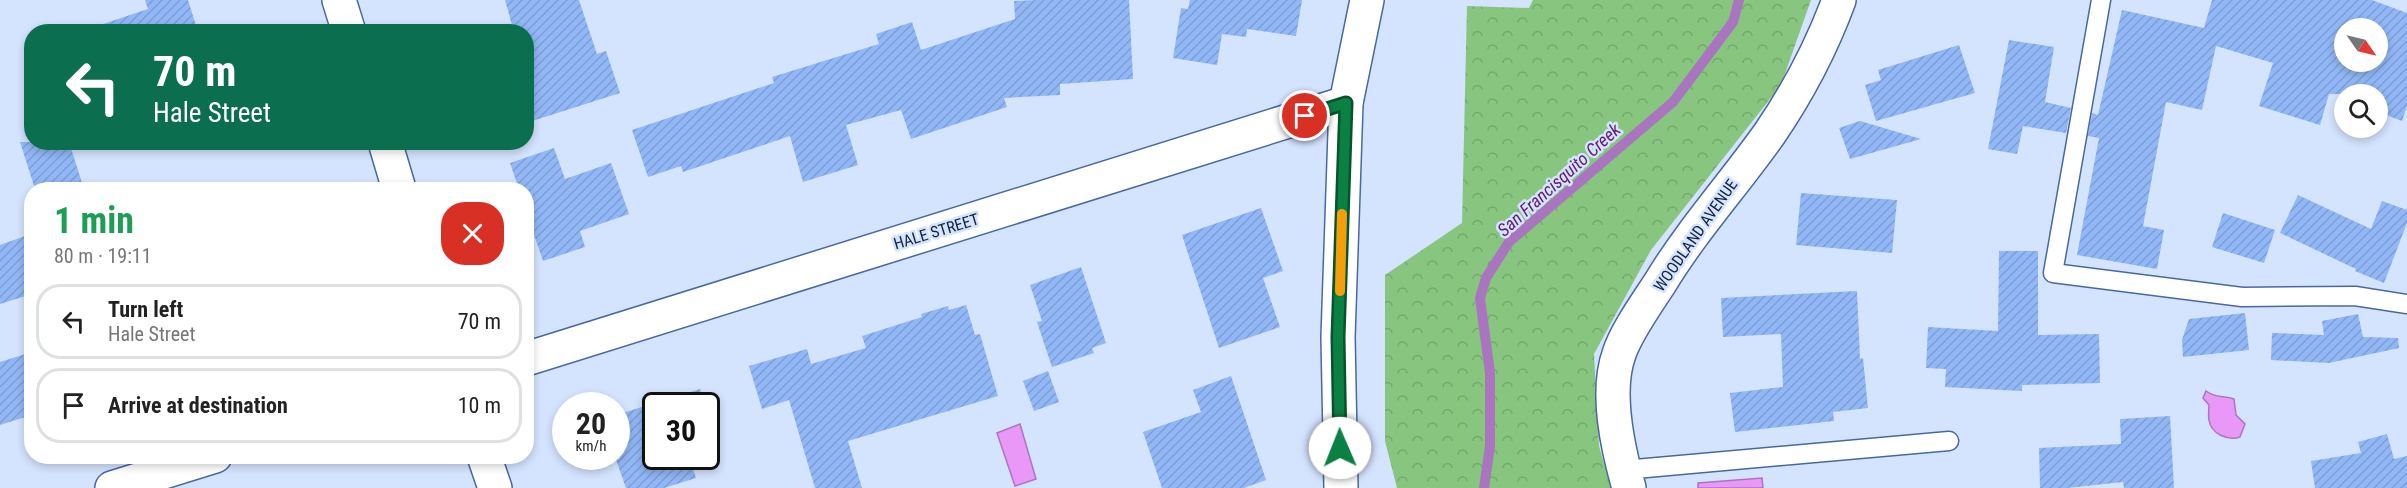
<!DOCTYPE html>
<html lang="en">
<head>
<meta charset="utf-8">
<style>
  body { margin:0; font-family:"Roboto Condensed",sans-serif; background:#f2f2f2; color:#222; height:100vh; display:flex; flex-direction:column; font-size:22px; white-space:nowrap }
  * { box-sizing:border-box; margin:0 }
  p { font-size:20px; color:#767676 }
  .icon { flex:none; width:33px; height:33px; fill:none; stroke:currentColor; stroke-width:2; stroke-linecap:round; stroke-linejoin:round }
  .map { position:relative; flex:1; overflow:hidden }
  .side { position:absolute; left:24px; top:182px; width:510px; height:282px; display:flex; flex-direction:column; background:#fff; border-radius:24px; box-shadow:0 3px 9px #0003 }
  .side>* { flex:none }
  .hud { position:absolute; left:24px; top:24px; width:510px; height:126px; border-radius:24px; box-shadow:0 3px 9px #0003; background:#0b6e4f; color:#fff; overflow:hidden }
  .needle { width:39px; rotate:124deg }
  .tools { position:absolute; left:2334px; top:18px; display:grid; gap:12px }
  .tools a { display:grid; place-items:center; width:54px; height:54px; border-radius:50%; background:#fff; box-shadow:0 3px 9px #0003; font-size:30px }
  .speed { position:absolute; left:552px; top:392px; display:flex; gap:12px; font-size:30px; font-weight:700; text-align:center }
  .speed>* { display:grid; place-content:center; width:78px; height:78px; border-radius:50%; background:#fff; box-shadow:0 3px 9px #0003; line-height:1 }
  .speed small { font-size:15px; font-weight:400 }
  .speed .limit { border:3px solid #111; border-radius:9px; background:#fff; color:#111 }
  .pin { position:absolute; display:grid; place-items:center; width:51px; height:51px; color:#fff; margin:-26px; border:3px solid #fff; border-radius:50%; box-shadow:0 2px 6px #0007 }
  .me { position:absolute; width:66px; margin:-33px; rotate:359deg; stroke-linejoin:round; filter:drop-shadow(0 0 4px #0008) }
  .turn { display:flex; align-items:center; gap:21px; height:126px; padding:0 30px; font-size:27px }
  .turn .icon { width:78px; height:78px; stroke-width:2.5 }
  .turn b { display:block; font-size:42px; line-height:51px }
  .round { display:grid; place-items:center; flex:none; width:63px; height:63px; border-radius:24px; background:#f2f2f2 }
  .headline { display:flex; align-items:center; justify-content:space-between; height:102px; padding:0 30px }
  h1 { font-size:36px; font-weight:700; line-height:45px; color:#1e9e55 }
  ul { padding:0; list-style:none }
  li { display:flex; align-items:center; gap:18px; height:75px; margin:0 12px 9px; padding:0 18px; border:3px solid #e0e0e0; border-radius:24px }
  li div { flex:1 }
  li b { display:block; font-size:22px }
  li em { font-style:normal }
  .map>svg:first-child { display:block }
</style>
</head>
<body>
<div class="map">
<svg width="2407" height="488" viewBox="0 0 2407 488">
  <defs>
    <pattern id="forest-crowns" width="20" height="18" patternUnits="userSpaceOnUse" patternTransform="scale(1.5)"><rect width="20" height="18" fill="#88c57f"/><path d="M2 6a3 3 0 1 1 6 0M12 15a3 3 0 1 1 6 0" fill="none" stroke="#74a96e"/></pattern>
    <pattern id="building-hatch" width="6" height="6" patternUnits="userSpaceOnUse" patternTransform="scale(1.5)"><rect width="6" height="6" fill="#92b7f6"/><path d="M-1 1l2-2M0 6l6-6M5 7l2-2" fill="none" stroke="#7d9dd4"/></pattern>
  </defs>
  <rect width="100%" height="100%" fill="#d4e3fe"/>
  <path fill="url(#forest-crowns)" d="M1533,0h278l-30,85 -130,165 -57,104 5,92 12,42h-214l-12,-47v-166l77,-52 5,-217 62,2z"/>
  <g fill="#ea98f8" stroke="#aa75bf" stroke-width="1.5">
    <path d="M2206,391c11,8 18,4 28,8l2,16 9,9 -5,13c-12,4 -29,-3 -31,-17 -1,-5 0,-11 0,-15l-6,-7z"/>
    <path d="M1020,424l16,55 -21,7 -18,-53z"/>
    <path d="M1762,478l1,10h-65v-5z"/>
  </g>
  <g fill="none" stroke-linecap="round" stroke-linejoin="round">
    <path stroke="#aa75bf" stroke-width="10" d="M1484,488l6,-42v-73l-10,-75 6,-20 23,-36 164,-140 60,-80 6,-22"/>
  </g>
  <g fill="url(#building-hatch)" fill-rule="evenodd">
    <path d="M145,0h43l10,32h-100l-1,-6 51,-17z"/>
    <path d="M505,0h74l18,54 9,-3 14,42 -94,30v-91h-12z"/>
    <path d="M1036,0h93l4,79 -73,5v11l-56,3 3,9 -96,32 -10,-29 -55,15 12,40 -55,17 -13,-46 -107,36 -2,-6 -33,11 -16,-47 142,-47 -2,-6 107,-33 -3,-10 36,-12 9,28 94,-31 -1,-18z"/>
    <path d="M1190,0h112l-6,36 -49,-7 -1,8 -24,-3 -5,31 -44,-7 8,-50 7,1z"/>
    <path d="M2212,0h160l35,13v93l-5,15 -24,-9v-18h-49l-9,31 -61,-19 14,-43 -57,-17 -14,64 -36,-8 -23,124 21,4 -7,39 -80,-14 22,-117 -11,-2 4,-23 6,2 24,-105 82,18zM2344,28h34v34h-34z"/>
    <path d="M2009,40l45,7 -9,55 26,6 -5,25 -43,-7 -6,28 -29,-5z"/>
    <path d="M1959,45l16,48 -99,28 -11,-36 16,-5 -3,-10z"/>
    <path d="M1860,121l61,18 -71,20 -11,-31z"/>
    <path d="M20,142h49l15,47h-49z"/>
    <path d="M554,148l11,31 46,-16 18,51 -49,17 5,16 -42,14 -17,-50v-22h-7l-9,-26z"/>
    <path d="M1801,193l96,7 -5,53 -96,-8z"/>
    <path d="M2298,195l73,34 11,-28 25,9v13l-23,60 -29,-12 1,-2 -76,-36z"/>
    <path d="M1261,208l22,63 -20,7 17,49 -61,21 -37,-113z"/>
    <path d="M2223,213l52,17 -11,33 -52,-16z"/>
    <path d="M25,236l7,21v37l-32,10v-59z"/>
    <path d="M1999,251h39v84l61,-1 1,49 -78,2v6l-77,-4 1,-18 -20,-1 2,-41 70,4z"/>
    <path d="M1081,267l25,76 -14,5 2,5 -42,14 -15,-45 5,-1 -12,-36z"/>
    <path d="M1857,291l3,68 3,-1 5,50 -35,4 1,9 -99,11 -5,-39 53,-6 -2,-53 -58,3 -2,-39z"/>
    <path d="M966,305l9,30 5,-1 18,62 -150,45 14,47h-47l-26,-88 -27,9 -13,-43 58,-17 4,15 55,-16 -4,-12 60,-19 -1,-3 27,-8 1,4z"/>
    <path d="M2245,313l4,37 -66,7 -1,-17 7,-21z"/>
    <path d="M2358,314l5,23 35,1 1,10 -70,15 -58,-3 1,-27 52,2 -2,-14z"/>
    <path d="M32,352v63l-32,10v-63z"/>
    <path d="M1048,371l11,31 -25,9 -11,-30z"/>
    <path d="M1231,376l35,104 -22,8h-82l-19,-56 58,-20 -8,-22z"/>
    <path d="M700,389l5,16h-49v51h33l7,22 -32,10h-38l-10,-28v-45z"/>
    <path d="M2170,416l4,72h-50l-1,-6 -56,6h-27l-1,-40 82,-4 -1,-25z"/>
    <path d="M2387,434l7,25 13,-3v32h-92l-4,-27 50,-8 -3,-11z"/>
  </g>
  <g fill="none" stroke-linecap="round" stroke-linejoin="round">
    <defs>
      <g id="service">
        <path d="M2101,0l-48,273 189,24 113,-1 52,8"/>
        <path d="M1624,470l325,-29"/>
      </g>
      <g id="minor">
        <path d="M526,359l820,-256"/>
        <path d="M112,488l103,-32"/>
        <path d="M1341,488l-3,-151 8,-234 21,-103"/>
        <path d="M1629,488c-11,-39 -24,-95 -10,-134 7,-22 28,-51 41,-71 32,-53 74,-99 110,-150 28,-41 52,-87 69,-133"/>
      </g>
      <g id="secondary">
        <path d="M339,0l10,32"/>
        <path d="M385,142l14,47"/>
        <path d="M484,456l11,32"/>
      </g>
    </defs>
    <use href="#service" stroke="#4868a2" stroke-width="21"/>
    <use href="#minor" stroke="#4868a2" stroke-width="36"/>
    <use href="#secondary" stroke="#4868a2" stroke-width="36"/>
    <use href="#service" stroke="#fff" stroke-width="18"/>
    <use href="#minor" stroke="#fff" stroke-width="33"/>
    <use href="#secondary" stroke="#fff" stroke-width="33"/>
  </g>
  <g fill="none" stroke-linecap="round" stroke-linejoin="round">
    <defs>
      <path id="route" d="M1305,116l41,-13 -8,234 2,111"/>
    </defs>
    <use href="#route" stroke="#07532c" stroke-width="15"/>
    <use href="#route" stroke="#0b8043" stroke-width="10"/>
    <path stroke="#f59e0b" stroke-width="10" d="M1340,291l2,-77"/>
  </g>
  <g text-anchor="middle" stroke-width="5" stroke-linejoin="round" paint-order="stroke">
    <g font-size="16" fill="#15223a" stroke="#d4e3fe">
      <text transform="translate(936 231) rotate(-17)" y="6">HALE STREET</text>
      <text transform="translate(1695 235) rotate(-55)" y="6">WOODLAND AVENUE</text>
    </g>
    <g font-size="18" font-style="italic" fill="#641b71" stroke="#d4e3fe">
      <text transform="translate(1559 180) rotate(-42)" y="6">San Francisquito Creek</text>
    </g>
  </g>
</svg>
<div class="tools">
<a><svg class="needle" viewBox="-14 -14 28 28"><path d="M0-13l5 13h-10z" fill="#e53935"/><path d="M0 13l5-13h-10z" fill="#767676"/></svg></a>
<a><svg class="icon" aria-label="search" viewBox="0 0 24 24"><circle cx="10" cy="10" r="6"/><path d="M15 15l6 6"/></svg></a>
</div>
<div class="speed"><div>20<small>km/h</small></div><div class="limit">30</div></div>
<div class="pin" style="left:1305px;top:116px;background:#d93025"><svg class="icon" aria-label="arrive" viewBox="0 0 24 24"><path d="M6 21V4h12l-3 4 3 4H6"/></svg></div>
<svg class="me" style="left:1340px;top:448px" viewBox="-20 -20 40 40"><circle r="19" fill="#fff"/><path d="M0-13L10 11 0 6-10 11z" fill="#0b8043"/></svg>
<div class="hud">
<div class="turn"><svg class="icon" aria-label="left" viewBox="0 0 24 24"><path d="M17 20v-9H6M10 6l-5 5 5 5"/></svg><div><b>70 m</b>Hale Street</div></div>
</div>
<section class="side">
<div class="headline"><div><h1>1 min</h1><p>80 m · 19:11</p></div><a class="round" style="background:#d93025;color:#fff"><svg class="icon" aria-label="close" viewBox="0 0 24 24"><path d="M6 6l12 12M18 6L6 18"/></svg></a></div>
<ul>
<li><svg class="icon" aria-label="left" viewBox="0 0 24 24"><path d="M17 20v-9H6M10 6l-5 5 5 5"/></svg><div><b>Turn left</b><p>Hale Street</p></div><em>70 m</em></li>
<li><svg class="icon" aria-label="arrive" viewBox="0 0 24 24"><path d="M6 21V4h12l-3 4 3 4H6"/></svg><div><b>Arrive at destination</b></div><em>10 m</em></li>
</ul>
</section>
</div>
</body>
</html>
